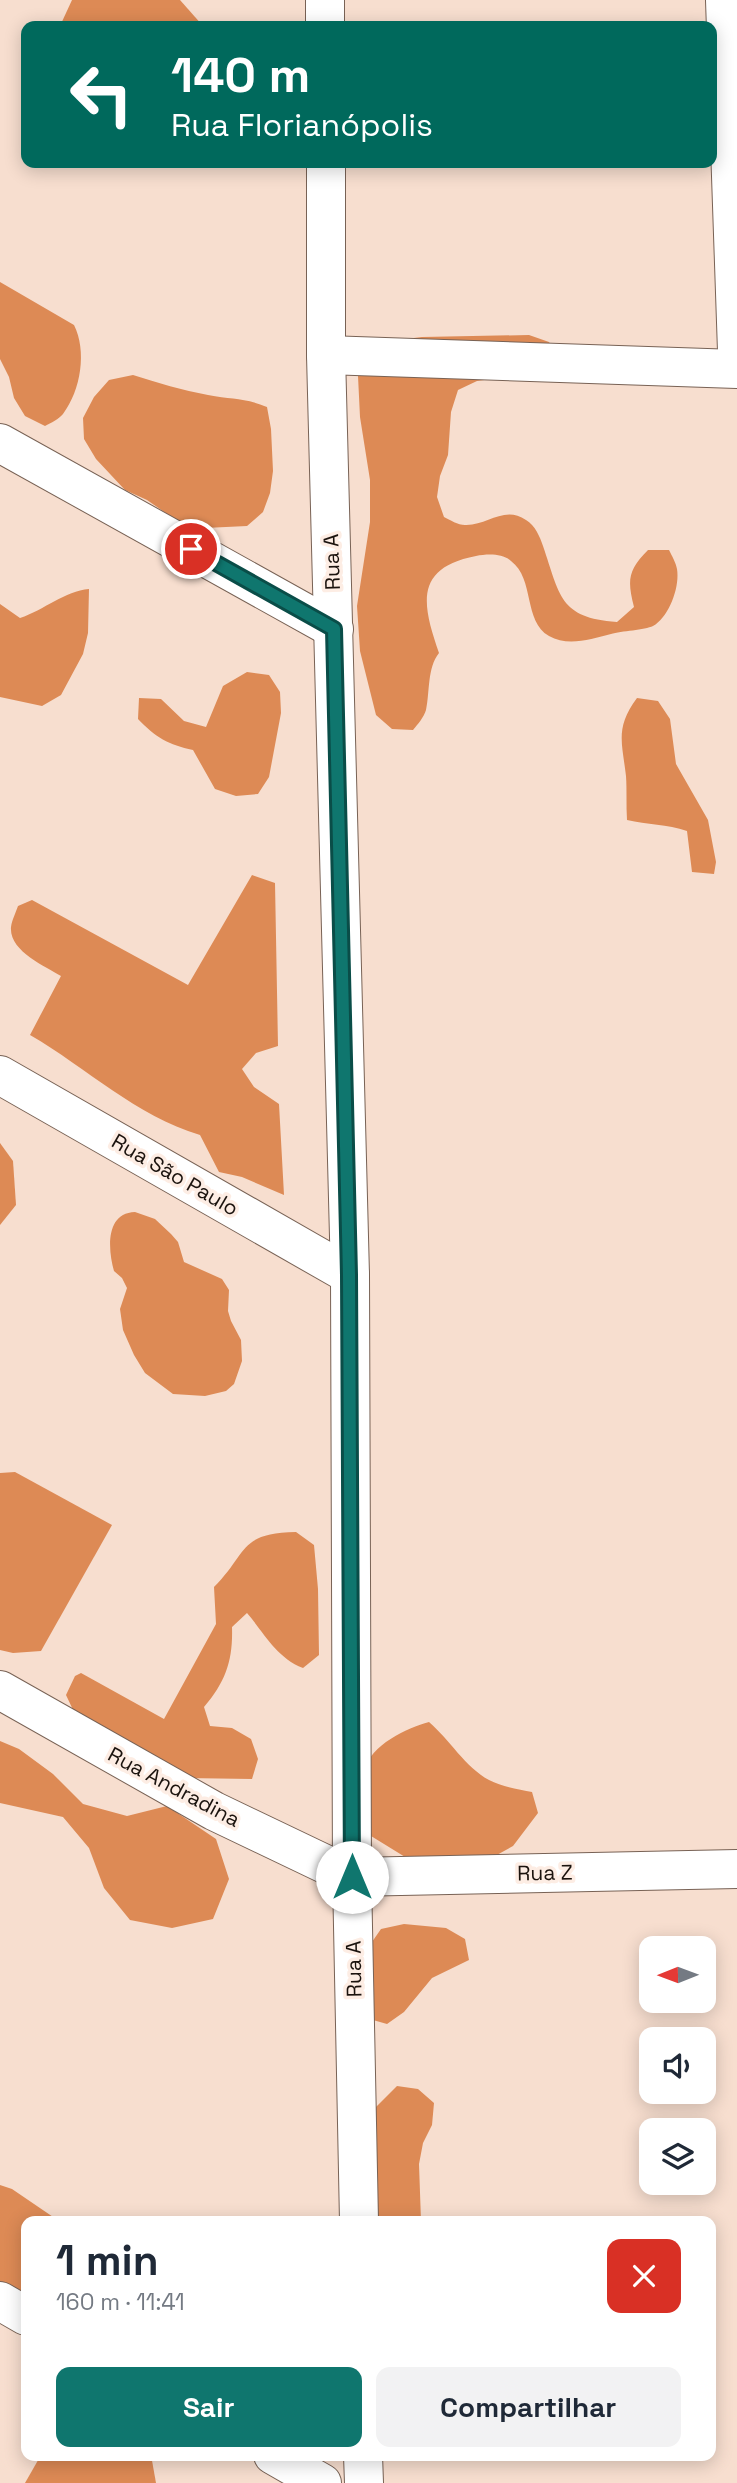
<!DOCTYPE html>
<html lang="pt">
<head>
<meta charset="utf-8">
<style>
  body { margin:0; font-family:"Space Grotesk",sans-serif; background:#f2f2f3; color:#1f2937; height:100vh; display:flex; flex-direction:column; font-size:26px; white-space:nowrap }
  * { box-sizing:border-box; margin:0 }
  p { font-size:23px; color:#747a83 }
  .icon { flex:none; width:38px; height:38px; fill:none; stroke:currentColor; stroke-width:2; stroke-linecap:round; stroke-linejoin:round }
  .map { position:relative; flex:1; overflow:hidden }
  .details { position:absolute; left:21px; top:2216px; width:695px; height:245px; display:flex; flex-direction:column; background:#fff; border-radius:14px; box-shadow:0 4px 18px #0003 }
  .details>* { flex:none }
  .guide { position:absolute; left:21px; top:21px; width:696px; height:147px; border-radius:14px; box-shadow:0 4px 18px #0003; background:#00695c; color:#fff; overflow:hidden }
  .needle { width:46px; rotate:269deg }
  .fabs { position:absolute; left:639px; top:1936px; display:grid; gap:14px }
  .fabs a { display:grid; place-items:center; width:77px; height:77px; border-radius:14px; background:#fff; box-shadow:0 4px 18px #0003; font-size:35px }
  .pin { position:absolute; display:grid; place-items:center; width:60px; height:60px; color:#fff; margin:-30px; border:4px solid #fff; border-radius:50%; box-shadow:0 2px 7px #0007 }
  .me { position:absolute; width:77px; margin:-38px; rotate:0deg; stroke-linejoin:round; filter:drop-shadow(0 0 5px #0008) }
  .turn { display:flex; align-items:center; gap:24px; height:147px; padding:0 35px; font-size:32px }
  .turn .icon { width:91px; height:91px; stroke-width:2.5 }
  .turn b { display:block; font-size:49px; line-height:60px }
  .round { display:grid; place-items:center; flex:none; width:74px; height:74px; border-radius:14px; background:#f2f2f3 }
  .summary { display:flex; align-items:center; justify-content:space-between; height:119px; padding:0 35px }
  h1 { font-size:42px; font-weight:700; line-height:52px }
  .action { display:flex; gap:14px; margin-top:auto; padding:14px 35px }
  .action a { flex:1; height:80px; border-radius:14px; background:#0f766e; color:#fff; font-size:28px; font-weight:700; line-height:80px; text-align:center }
  .action a+a { background:#f2f2f3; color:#1f2937 }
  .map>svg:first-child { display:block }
</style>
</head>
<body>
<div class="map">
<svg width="737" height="2483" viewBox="0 0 737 2483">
  <rect width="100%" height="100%" fill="#f7decf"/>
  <g fill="#dd8a55">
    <path d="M72,0h108l23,26h-143z"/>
    <path d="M0,282l74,43c13,26 7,65 -11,89 -4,5 -12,9 -18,12l-20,-10 -11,-18 -5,-21 -9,-18z"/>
    <path d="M529,335l20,7 11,19 -39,14 -44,6 -19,9 -7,22 -3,43 -8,21 -3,21 7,20c6,3 14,8 21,8 22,1 39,-20 61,-5 9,5 14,17 17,26 17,49 16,72 74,76l17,-15c-7,-27 -6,-37 14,-57h21c3,6 7,13 8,19 3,18 -8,48 -24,57 -8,4 -32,5 -42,8 -20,5 -43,13 -62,2 -26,-15 -14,-57 -38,-75 -9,-8 -24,-7 -35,-5 -62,12 -54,48 -37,97 -12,15 -9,39 -13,57 -2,7 -8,14 -13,20l-21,-1 -16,-14 -16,-64 -3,-45 13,-84v-42l-10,-63 -2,-41 6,-20 16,-14 42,-5z"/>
    <path d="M133,375c25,8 49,15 75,20 24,5 35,2 59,12l4,22 2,42 -3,22 -7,19 -16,14 -42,2 -22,-3 -36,-25 -22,-10 -29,-31 -12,-20 -1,-21 11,-21 15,-17z"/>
    <path d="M89,589l-1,44 -5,21 -22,41 -19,11 -42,-9v-93l20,14c24,-8 45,-27 69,-29z"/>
    <path d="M247,672l22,3 11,17 1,21 -12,64 -11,17 -22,2 -21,-7 -22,-39c-24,-5 -38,-13 -55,-31l1,-21 22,1 23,22 22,6 17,-41z"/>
    <path d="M637,698l21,3 12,18 6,45 32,56 8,42 -2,12 -22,-2 -5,-41c-20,-7 -40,-6 -60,-11 -1,-15 0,-30 -1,-44 -4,-34 -11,-48 11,-78z"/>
    <path d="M252,875l23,8 3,163 -22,7 -14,16 12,18 25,17 5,91 -42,-18 -23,-5 -19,-37c-64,-19 -113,-67 -170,-100l31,-59c-16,-10 -52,-25 -50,-49 1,-7 5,-15 7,-21l14,-6 156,85z"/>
    <path d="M0,1143l13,18 3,44 -16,20z"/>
    <path d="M135,1212l20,7 16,15 7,8 6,20 38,17 7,11 -1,21 3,10 10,19 1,21 -8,23 -8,7 -21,5 -32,-2 -28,-21 -11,-18 -11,-25 -3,-21 7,-21 -5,-10 -8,-7c-6,-21 -9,-58 21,-59z"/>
    <path d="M15,1472l97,53 -71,126 -28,2 -13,-3v-177z"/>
    <path d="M296,1532l18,13 4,44 1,66 -16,13c-27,-11 -38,-34 -56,-55l-15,14c1,33 -6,54 -28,80l6,19 22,2 19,11 7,20 -6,20 -67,-1 -110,-64 -9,-19 9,-19 6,-3 83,46 52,-95 -2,-37c34,-34 24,-54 82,-55z"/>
    <path d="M429,1722c21,18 36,45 60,58 13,7 30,9 43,12l6,21 -25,33 -18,10 -85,4 -39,-24c-1,-15 -9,-53 -6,-66 5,-25 42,-42 64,-48z"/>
    <path d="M0,1741l19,8 34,25 30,30 44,12 40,-10 49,33 13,40 -16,40 -41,9 -42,-8 -26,-32 -15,-40 -26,-31 -63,-14z"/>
    <path d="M404,1924l42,4 19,11 4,21 -37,18 -28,34 -17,12 -21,-6 -1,-66 16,-23z"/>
    <path d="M397,2086l21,3 16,14 -2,22 -9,18 -4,21 2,57h-58l10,-111z"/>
    <path d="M0,2185l12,4 47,32h-33v81l-26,-12z"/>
    <path d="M41,2455h110l5,28h-131z"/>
  </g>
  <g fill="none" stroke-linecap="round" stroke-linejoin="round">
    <defs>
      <g id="minor">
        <path d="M325,0v26"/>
        <path d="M725,0l12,351"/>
        <path d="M326,163v192l24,920 2,602 7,344"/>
        <path d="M326,355l411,14"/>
        <path d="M0,443l334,186"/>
        <path d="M0,1075l350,200"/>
        <path d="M0,1690l214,121 138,66 385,-8"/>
        <path d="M0,2301l26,15"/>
        <path d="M273,2455l49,28"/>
        <path d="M363,2455l1,28"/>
      </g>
    </defs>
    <use href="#minor" stroke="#786255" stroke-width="40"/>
    <use href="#minor" stroke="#fff" stroke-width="38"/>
  </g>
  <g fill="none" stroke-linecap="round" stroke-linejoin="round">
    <defs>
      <path id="route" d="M191,549l143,80 15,646 3,602"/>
    </defs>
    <use href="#route" stroke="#0a4d48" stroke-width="18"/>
    <use href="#route" stroke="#0f766e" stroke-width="12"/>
  </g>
  <g text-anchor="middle" stroke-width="7" stroke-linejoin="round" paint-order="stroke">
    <g font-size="21" fill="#1b130e" stroke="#fdede4">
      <text transform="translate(332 562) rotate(-92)" y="7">Rua A</text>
      <text transform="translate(175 1175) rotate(30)" y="7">Rua São Paulo</text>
      <text transform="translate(174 1787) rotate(28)" y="7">Rua Andradina</text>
      <text transform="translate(545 1873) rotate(-1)" y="7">Rua Z</text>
      <text transform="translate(354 1969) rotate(-91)" y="7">Rua A</text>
    </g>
  </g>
</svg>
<div class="fabs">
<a><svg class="needle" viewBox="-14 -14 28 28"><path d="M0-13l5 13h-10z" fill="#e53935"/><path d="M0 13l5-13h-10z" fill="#747a83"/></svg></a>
<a><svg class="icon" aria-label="sound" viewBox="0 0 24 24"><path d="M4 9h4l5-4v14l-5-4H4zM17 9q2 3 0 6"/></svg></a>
<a><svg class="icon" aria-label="layers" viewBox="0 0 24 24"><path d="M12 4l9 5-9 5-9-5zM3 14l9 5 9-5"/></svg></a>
</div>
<div class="pin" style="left:191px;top:549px;background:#d93025"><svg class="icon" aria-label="arrive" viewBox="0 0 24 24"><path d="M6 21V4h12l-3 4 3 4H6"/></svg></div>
<svg class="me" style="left:352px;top:1877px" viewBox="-20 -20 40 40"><circle r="19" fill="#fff"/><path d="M0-13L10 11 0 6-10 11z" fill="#0f766e"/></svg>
<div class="guide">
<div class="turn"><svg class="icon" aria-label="left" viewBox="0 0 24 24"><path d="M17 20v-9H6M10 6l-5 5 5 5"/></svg><div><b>140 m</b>Rua Florianópolis</div></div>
</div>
<section class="details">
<div class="summary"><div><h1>1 min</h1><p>160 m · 11:41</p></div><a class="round" style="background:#d93025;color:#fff"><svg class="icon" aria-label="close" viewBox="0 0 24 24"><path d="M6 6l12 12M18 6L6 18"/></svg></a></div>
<div class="action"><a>Sair</a><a>Compartilhar</a></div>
</section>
</div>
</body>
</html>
